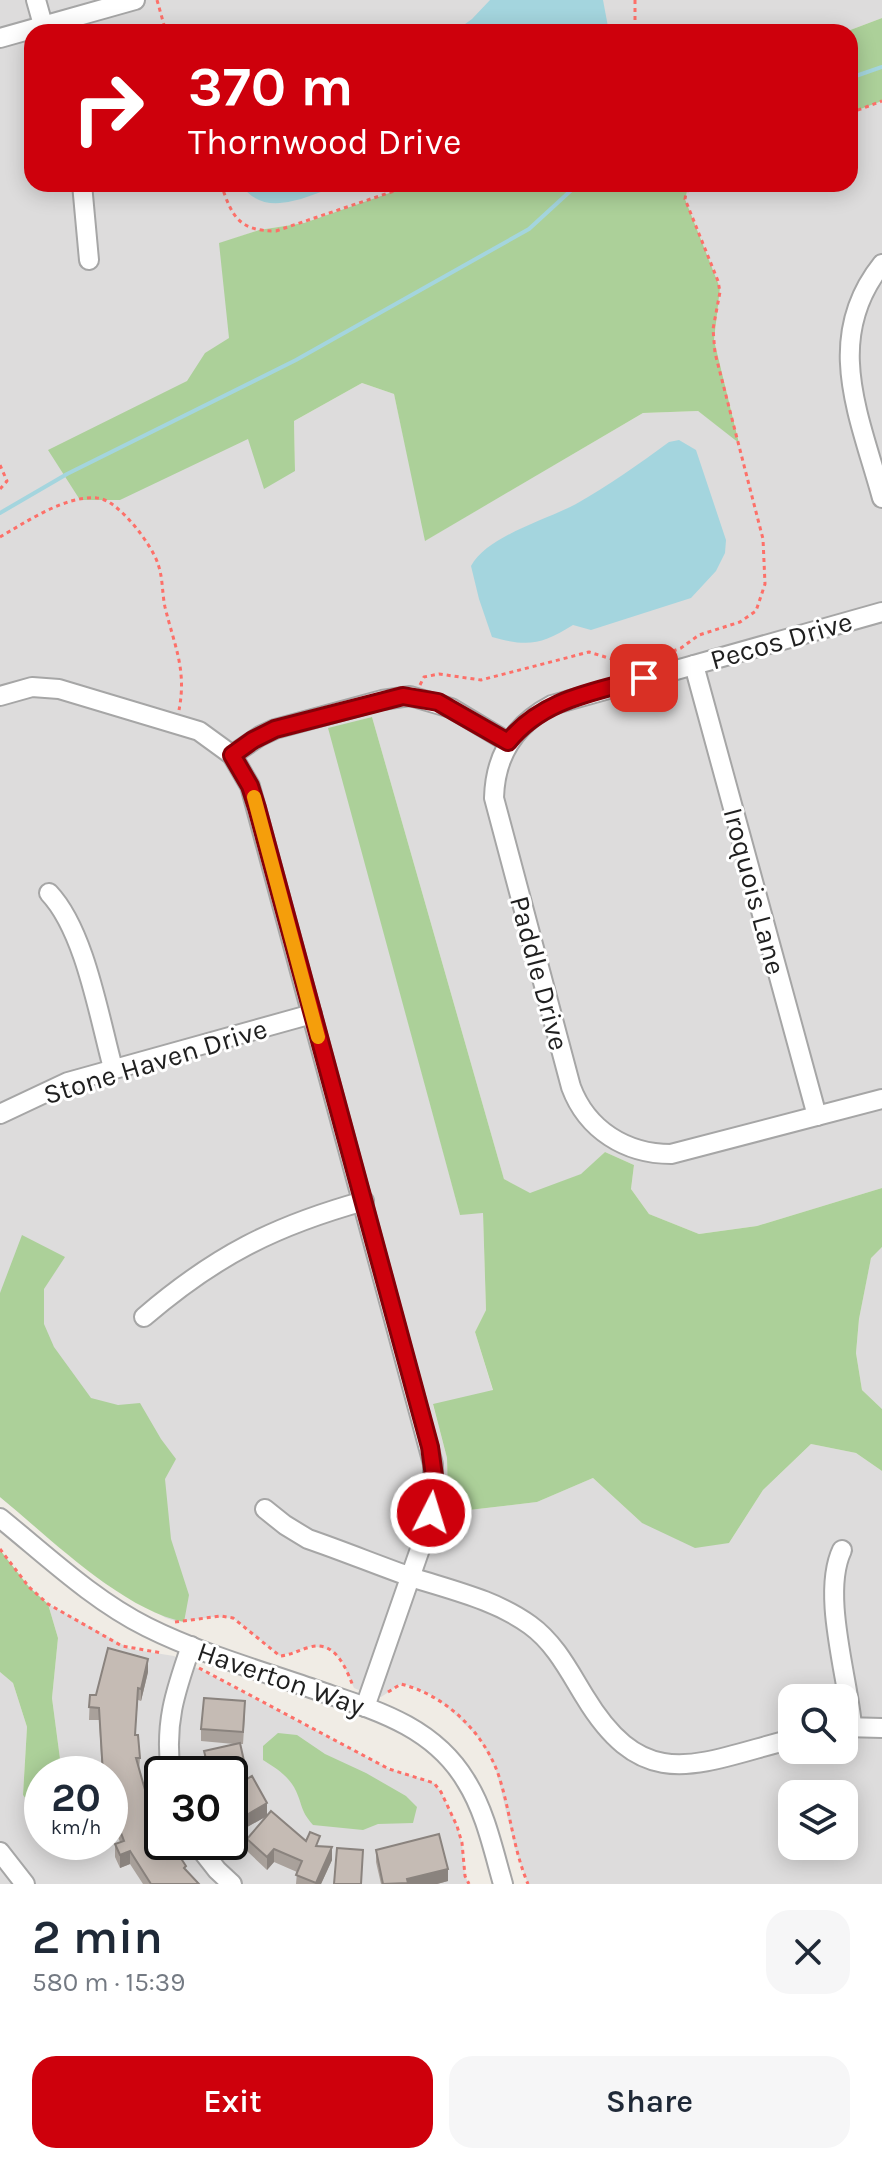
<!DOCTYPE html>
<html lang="en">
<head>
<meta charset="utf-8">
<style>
  body { margin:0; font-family:Karla,sans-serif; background:#f6f6f7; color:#1f2937; height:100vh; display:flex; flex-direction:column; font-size:30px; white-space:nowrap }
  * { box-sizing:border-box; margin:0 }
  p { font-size:26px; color:#747a83 }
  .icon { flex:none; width:44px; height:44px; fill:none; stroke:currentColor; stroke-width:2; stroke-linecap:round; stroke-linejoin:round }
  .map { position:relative; height:1884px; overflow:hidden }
  .side { display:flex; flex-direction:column; background:#fff; flex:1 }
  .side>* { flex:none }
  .hud { position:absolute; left:24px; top:24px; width:834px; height:168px; border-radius:24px; box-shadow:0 4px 20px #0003; background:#ce000c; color:#fff; overflow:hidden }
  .controls { position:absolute; left:778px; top:1684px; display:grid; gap:16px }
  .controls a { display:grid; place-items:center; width:80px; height:80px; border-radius:16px; background:#fff; box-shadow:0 4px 20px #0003; font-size:40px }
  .speed { position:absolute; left:24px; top:1756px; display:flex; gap:16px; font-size:40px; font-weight:700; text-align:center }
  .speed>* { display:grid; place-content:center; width:104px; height:104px; border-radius:50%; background:#fff; box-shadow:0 4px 20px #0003; line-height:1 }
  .speed small { font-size:20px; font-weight:400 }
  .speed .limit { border:4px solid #111; border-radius:12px; background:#fff; color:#111 }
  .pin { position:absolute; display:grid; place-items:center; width:68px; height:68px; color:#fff; margin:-34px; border-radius:16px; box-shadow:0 4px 12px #0006 }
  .me { position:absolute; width:88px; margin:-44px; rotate:5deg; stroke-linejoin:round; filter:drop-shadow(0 0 6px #0008) }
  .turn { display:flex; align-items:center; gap:28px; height:168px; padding:0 32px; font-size:36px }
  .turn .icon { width:104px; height:104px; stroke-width:2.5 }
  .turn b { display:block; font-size:56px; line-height:68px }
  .round { display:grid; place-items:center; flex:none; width:84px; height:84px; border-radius:24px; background:#f6f6f7 }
  .headline { display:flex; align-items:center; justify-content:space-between; height:136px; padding:0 32px }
  h1 { font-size:48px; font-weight:600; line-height:60px }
  .cta { display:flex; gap:16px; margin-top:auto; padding:16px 32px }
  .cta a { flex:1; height:92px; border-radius:24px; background:#ce000c; color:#fff; font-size:32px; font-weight:600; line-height:92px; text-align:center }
  .cta a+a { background:#f6f6f7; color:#1f2937 }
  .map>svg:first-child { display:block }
</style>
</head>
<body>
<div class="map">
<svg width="882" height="1884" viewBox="0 0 882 1884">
  <rect width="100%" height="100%" fill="#f0ece5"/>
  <g fill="#dddcdc" fill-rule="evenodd">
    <path d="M0,0h882v18l-37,14h-813v152h383l-111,39 -45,7 -29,10 24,142 41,89 -1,-50 68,-38 32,11 32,146 217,-127 55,-2 41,31 -25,-102 6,-52 -35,-89 3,-11 6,-4h156v-71l32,-12v1087l-125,38 -58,8 -50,-20 -18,-25 3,-24 -29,-13 -23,22 -52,20 -26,-15 -132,-462 -43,12 131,485 23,-1 3,97 -11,22 18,59 -60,14 14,53 1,39 21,13 68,-8 56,-24 49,45 87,20 34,-53 48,-46 45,9 26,18v413h-354l-13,-36 -19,-78 -16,-31 -35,-34 -17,-12 -24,-9 -5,1 -18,12 -13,-3 -14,-6 -12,-27 -11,-11 -18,-4 -33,10 -47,-38 -20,-1 -35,5 -12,-4 -63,-36 -103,-85zM792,1698h52v52h-52zM792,1794h52v52h-52z"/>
    <path d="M882,1247v162l-20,-19 -6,-37 3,-34 12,-62z"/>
    <path d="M48,1604l82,45 44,7 215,113 45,14 7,9 16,34 5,17 3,33 4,8h-469v-212l13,11 14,44 -4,68 19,26v21h68v-68h-48l-10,-76 6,-60zM162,1774h68v68h-68z"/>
  </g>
  <g fill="#acd099">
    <path d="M882,18v83l-32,12v-81h-5z"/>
    <path d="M415,184h279l-6,4 -3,11 35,89 -6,52 25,103 -41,-32 -55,2 -218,128 -31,-147 -32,-11 -68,38 1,50 -31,18 -16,-50 -128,61h-40l-32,-50 139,-69 18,-28 24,-15 -10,-95 40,-13 45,-7z"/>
    <path d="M372,717l132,462 26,14 51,-19 24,-22 29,13 -3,24 18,25 50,20 58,-8 125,-38v59l-11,11 -12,61 -3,34 6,37 20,19v62l-26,-18 -45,-9 -48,46 -34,53 -34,5 -53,-25 -49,-45 -56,24 -68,8 -21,-13 -1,-39 -14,-54 60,-14 -18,-58 11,-22 -3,-97 -23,2 -132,-487z"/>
    <path d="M22,1235l43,22 -21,32v35l10,23 37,51 27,7 22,-2 21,36 15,20 -11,20 6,60 18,56 -5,27c-63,-13 -134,-84 -184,-125v-204z"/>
    <path d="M0,1550l29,37 19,17 10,34 -6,60 10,76h-20v47l-19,-26 4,-68 -14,-44 -13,-11z"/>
    <path d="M278,1733l19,2 28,19 41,19 40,23 11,11 -4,16 -35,1 -15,6 -50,-5c-13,-15 -10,-19 -17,-34 -7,-15 -20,-23 -33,-31v-14z"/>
  </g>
  <g fill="#a4d5de">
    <path d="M490,0h113l6,32h-155l18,-13z"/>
    <path d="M241,184h101c-32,11 -78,37 -101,0z"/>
    <path d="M679,440l17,10 30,90 -1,13 -9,18 -25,27 -100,32 -18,-5c-32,20 -45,22 -81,12l-13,-38 -8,-33c16,-30 75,-46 105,-62 32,-18 63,-40 93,-62z"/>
  </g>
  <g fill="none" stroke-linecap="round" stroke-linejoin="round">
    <g stroke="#a4d5de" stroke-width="4">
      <path d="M850,78l32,-11"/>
      <path d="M0,513l67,-39 229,-114 233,-131 49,-45"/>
    </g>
    <defs>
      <g id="minor">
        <path d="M36,0l9,32"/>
        <path d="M0,38l135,-38"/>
        <path d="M82,184l7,76"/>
        <path d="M882,264c-60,75 -22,153 0,234"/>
        <path d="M882,612l-330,93c-38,20 -57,51 -58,93l77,289c16,43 55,67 100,67l211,-55"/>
        <path d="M694,665l123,451"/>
        <path d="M0,696l32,-9 27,2 140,42 33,24 18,31 183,678v36l-6,29 -62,178"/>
        <path d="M232,755l28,-19 15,-7 107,-29 28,-4 41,12 57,34"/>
        <path d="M49,893c36,38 50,124 64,175"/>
        <path d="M0,1114l68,-32 244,-68"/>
        <path d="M144,1317c71,-61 130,-91 220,-116"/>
        <path d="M265,1509l20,16 23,14c35,12 69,26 103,38 40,13 85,23 119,48 25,18 39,46 55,72 60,99 113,66 207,42"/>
        <path d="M0,1518c47,38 93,82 147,109 54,27 115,44 172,64 56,19 114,35 147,90 19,30 27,68 37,103"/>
        <path d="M842,1550c-21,44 6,127 10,176"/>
        <path d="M844,1727l38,1"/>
        <path d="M171,1774c-7,-50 4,-82 20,-128"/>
        <path d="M195,1842l22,28 15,14"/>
        <path d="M0,1852l25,32"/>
      </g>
    </defs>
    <use href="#minor" stroke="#a6a6a6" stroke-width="22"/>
    <g stroke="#fd7069" stroke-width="3" stroke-dasharray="4 4" stroke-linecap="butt">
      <path d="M157,0l9,32"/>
      <path d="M635,0v32"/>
      <path d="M850,113l32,-12"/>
      <path d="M221,184c11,33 18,47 55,47l139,-47"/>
      <path d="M0,465l7,16 -7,8"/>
      <path d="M0,537c26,-15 66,-42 97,-39 21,1 55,47 61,66 5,14 4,29 7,43 9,38 22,62 14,103"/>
      <path d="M420,685l4,-8 15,-3 42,6 108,-28 26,8 53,-7 13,-5 18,-13 41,-13 16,-11 9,-27 -2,-45 -48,-186 -2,-24 7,-37 -2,-11 -33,-82 1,-6 6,-9"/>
      <path d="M0,1549l29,38 19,17 74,42 40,7"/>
      <path d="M175,1622l46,-6 12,2 47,38c11,-1 19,-6 30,-9 25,-7 36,21 43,39"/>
      <path d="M199,1668l190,101 45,14 7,9 16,34 5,17 3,33 4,8"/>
      <path d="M388,1692l13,-8c47,12 87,52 100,99 10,34 13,68 27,101"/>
    </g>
    <use href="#minor" stroke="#fff" stroke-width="18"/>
  </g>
  <g fill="#a9a19b">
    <path d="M148,1672l-7,29 -3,-1 -3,35 5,23 -1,13 12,40 18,36 17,23 13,14h-56l-13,-20 -10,4 -5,-11v-13l5,-2 -10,-26v-42h-8l-3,-54h-10l1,-25h6z"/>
    <path d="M245,1714l-2,30h-3l6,36 21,36 39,25 14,5 12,14 -11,24h-25l1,-12 -23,-10 -7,8 -20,-19v-12l20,-23 -27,15 -8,-14 -2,1v-29l9,-5 -9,2v-12h-23l-3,-10v-13l30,-7 -33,-3v-12z"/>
    <path d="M376,1850l72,31 -11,3h-56l-5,-22z"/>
  </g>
  <g fill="#8a837e">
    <path d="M148,1659v13l-7,29v-12z"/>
    <path d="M246,1770v12l-16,4v-12h-3z"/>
    <path d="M267,1803v13l-27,15v-12z"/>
    <path d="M232,1805v12l-2,1v-12z"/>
    <path d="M332,1847v13l-11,24h-5z"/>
    <path d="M274,1849v13l-7,8v-13z"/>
    <path d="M130,1851v13l-10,4v-13z"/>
    <path d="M448,1869v12l-11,3h-29l-1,-5z"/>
  </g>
  <g fill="#c5bbb4" stroke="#8a837e" stroke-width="2">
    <path d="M108,1648l40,11 -7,30 -3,-1 -3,47h3l2,23h-4l15,53 2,-1 9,21v11h5l2,5 3,-2 14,21 -2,2 15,16h-48l-21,-33 -10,4 -5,-11 9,-3 -14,-38v-29h-7l-4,-66 -10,-1 1,-12h6z"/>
    <path d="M204,1698l41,3 -2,31 -42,-3z"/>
    <path d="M240,1743l6,27 -19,4h-17l-6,-23z"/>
    <path d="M252,1776l15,27 -27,16 -8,-14 -2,1v-17z"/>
    <path d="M271,1811l35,30 4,-9 10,4 -4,10 16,1 -16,36 -20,-8 6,-14 -28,-12 -7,8 -20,-18z"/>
    <path d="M439,1834l9,35 -41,10 1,4 -25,1 -7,-34z"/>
    <path d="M337,1848l26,2 -2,34h-27z"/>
  </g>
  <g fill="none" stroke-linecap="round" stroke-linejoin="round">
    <defs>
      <path id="route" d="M431,1513l3,-37 -4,-29 -173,-639 -7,-22 -18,-31 21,-15 22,-11 128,-33 35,6 70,40c34,-43 86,-50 136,-64"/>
    </defs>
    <use href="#route" stroke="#860008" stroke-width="20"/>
    <use href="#route" stroke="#ce000c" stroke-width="14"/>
    <path stroke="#f59e0b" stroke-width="14" d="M254,797l64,240"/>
  </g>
  <g text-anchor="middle" stroke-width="6" stroke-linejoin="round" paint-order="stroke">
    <g font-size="28" fill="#1f1f1f" stroke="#fff">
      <text transform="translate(781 640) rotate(-16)" y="10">Pecos Drive</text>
      <text transform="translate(755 891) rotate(75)" y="10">Iroquois Lane</text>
      <text transform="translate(540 973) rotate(75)" y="10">Paddle Drive</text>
      <text transform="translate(155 1061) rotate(-17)" y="10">Stone Haven Drive</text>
      <text transform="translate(281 1678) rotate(19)" y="10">Haverton Way</text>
    </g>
  </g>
</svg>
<div class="controls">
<a><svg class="icon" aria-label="search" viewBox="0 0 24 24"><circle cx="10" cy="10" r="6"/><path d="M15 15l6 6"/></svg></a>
<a><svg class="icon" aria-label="layers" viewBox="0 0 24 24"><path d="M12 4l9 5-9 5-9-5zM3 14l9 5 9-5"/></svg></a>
</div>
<div class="speed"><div>20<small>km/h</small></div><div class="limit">30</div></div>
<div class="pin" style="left:644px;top:678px;background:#d93025"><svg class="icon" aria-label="arrive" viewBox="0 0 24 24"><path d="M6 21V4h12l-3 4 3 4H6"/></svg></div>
<svg class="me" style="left:431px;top:1513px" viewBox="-20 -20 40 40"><circle r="17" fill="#ce000c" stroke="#fff" stroke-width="3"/><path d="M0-11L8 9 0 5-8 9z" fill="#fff"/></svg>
<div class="hud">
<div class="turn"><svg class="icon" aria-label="right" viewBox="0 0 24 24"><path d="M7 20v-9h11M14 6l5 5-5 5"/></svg><div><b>370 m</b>Thornwood Drive</div></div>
</div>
</div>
<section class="side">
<div class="headline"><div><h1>2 min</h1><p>580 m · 15:39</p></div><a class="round"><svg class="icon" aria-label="close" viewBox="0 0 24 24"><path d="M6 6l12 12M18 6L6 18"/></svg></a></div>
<div class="cta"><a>Exit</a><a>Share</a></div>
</section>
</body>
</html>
